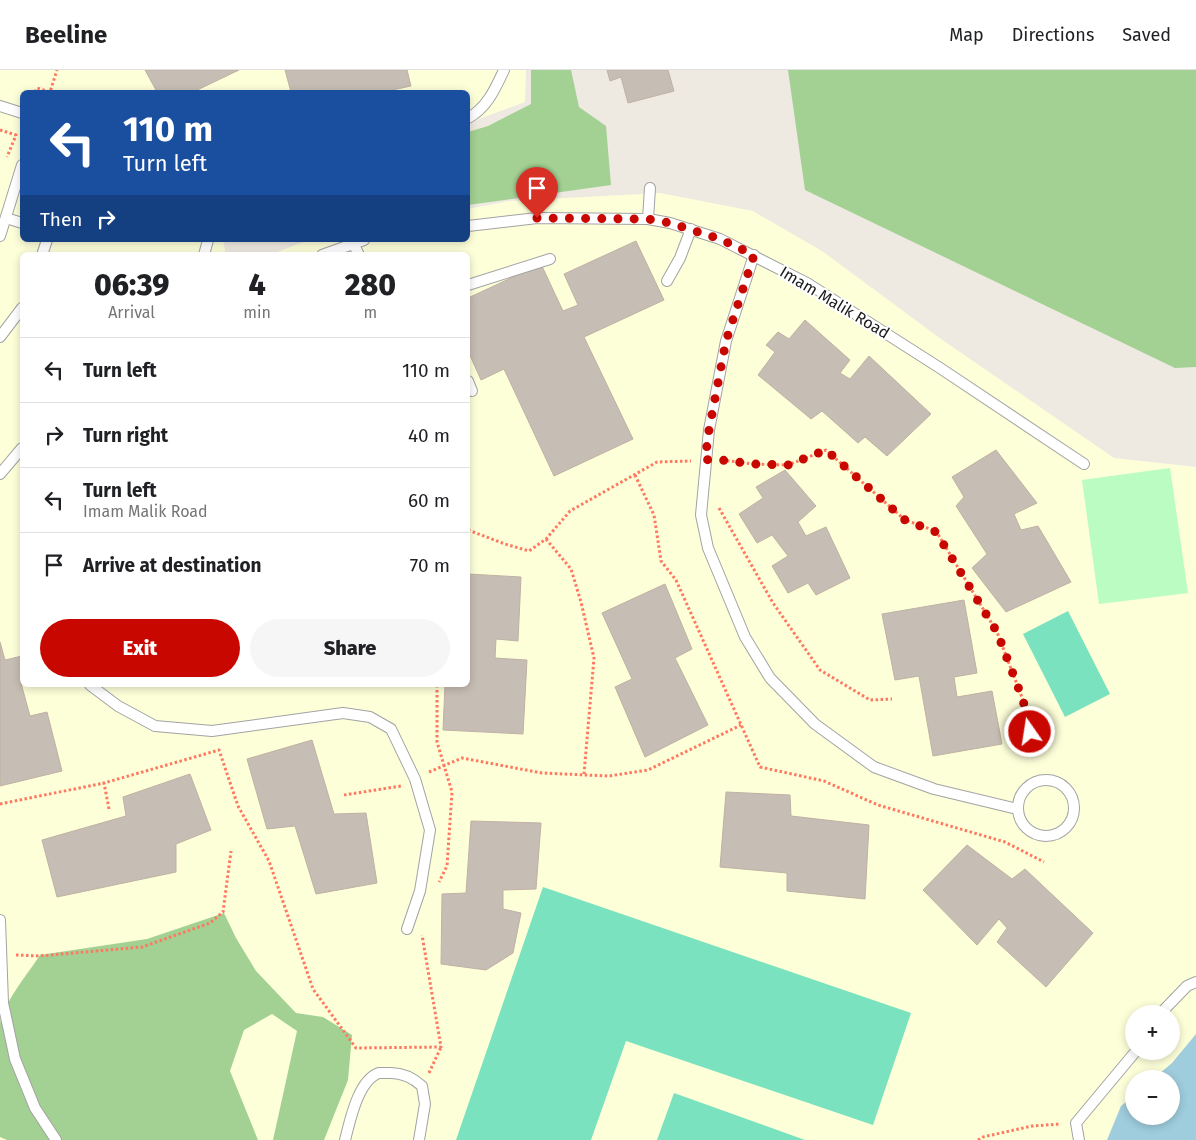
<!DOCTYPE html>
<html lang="en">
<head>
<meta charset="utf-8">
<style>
  body { margin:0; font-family:"Fira Sans",sans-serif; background:#f6f6f6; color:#202124; height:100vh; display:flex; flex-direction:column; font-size:19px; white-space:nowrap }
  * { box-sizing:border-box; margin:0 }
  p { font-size:16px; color:#757577 }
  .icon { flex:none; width:28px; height:28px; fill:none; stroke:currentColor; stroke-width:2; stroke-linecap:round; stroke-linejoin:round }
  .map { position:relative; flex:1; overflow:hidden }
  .side { position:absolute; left:20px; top:182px; width:450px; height:435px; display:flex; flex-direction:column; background:#fff; border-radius:8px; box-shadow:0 2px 8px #0003 }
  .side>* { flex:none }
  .banner { position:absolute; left:20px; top:20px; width:450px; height:152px; border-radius:8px; box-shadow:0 2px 8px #0003; background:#1a4fa0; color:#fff; overflow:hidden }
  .tools { position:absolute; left:1125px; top:935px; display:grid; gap:10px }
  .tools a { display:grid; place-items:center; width:55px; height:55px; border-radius:50%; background:#fff; box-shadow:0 2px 8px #0003; font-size:25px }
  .pin { position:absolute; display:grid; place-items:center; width:42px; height:42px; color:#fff; margin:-51px -21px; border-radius:50% 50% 50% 0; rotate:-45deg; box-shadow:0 0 5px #0007 }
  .pin .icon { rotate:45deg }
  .me { position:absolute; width:55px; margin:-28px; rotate:347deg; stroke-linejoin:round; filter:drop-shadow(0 0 4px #0008) }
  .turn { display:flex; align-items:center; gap:18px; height:105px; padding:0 20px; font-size:22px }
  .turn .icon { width:65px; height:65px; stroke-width:2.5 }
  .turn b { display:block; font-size:35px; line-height:42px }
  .then { display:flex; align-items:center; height:48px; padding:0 20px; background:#0003; gap:10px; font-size:19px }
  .eta { display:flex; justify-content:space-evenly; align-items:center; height:85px; text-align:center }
  .eta b { font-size:30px; font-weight:800; line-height:35px }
  .cta { display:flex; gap:10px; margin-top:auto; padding:10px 20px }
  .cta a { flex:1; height:58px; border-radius:30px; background:#c80800; color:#fff; font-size:20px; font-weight:800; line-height:58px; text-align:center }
  .cta a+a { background:#f6f6f6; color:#202124 }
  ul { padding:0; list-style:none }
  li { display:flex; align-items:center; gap:15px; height:65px; padding:0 20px; border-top:1px solid #e0e0e0 }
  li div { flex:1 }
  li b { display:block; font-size:19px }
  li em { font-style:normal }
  header { display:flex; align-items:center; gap:30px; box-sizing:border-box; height:70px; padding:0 25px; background:#fff; border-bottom:1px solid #e0e0e0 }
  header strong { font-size:24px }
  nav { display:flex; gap:28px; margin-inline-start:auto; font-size:18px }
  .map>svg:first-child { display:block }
</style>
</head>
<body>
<header>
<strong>Beeline</strong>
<nav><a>Map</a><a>Directions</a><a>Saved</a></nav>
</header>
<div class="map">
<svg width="1196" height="1070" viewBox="0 0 1196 1070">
  <rect width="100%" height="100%" fill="#eeeae1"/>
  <path fill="#fdffd9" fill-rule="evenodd" d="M0,0h526l-1,32 -57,21v-31h-446v148h201l3,15h-204v430h446v-430h-199l40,-15h159v-31l41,-8 151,-8 93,18 69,40 119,88 173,119 82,9v673h-1196zM1134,944h37v37h-37zM1134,1009h37v37h-37z"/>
  <g fill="#a3d093">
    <path d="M531,0h40l8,37 27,19 5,59 -143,20v-73l20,-6 43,-22z"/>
    <path d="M788,0h408v297l-21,1 -370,-178z"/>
    <path d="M224,843l12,25 20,33 40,42 27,4 29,18 -4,45 -24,60h-51l24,-109 -25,-17 -28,16 -14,41 28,69h-251l-7,-3v-114c5,-22 27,-48 40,-68l107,-16z"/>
  </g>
  <path fill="#bafcc2" d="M1170,398l18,125 -89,11 -17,-124z"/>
  <g fill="#7ae2be">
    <path d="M1068,541l42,83 -45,23 -42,-83z"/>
    <path d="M543,817l368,126 -38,112 -247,-84 -35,99h-135z"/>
    <path d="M674,1023l131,47h-148z"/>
  </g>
  <path fill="#9fcdde" d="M1196,964v106h-89l14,-34 13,-11v21h37v-37h-18l19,-16z"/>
  <g fill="#c6bdb4" stroke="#c0b1a3">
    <path d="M145,0h94l-46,22h-36z"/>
    <path d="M285,0h122l4,16 -28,6h-92z"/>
    <path d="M607,0h61l6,21 -46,12 -7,-26 -11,4z"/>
    <path d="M636,171l28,59 -80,37 49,102 -79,37 -50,-107 -23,11 -13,-29v-53l73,-34 22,47 15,-6 -14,-31z"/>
    <path d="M805,250l45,40 -10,13 10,6 19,-23 62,58 -44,42 -22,-19 -7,6 -36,-32 -11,8 -53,-44 17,-23 -9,-7 12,-13 11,7z"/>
    <path d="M996,380l41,53 -23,11 7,16 17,-4 33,56 -65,30 -34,-44 15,-14 -31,-48 8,-9 -12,-20z"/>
    <path d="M785,400l31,36 -18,16 8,14 20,-9 24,51 -34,17 -8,-12 -20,10 -16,-27 16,-10 -16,-21 -15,8 -18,-29 24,-16 -7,-11z"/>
    <path d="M468,504l53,3 -3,64 -22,-2 -1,19 32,2 -4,74 -80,-4 2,-45h23z"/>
    <path d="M665,514l27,65 -17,9 33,67 -63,32 -30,-70 17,-8 -30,-66z"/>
    <path d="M964,530l13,73 -23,4 3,20 35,-6 10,53 -69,12 -14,-80 -24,4 -13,-66z"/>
    <path d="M0,572l5,18 17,-4 -1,27 9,33 17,-4 15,59 -62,15z"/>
    <path d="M312,670l22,74 32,-1 11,70 -61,11 -21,-68 -28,3 -20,-70z"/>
    <path d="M190,704l21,56 -35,14v28l-119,25 -15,-57 84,-24 -3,-19z"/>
    <path d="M726,722l64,3 1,21 78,9 -4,74 -78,-8v-18l-67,-6z"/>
    <path d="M471,751l70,2 -5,66 -33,1v19l18,4 -8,40 -27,17 -45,-6 1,-70 24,-1z"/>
    <path d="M967,775l45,34 13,-10 68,64 -47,54 -49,-45 10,-14 -8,-9 -22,26 -54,-55z"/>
  </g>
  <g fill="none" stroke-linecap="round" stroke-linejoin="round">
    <defs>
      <g id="lane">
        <path d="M0,36l22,7"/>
        <path d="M468,48c19,-10 27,-29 36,-48"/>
        <path d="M6,148l16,5"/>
        <path d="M648,149l2,-31"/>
        <path d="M468,156l69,-8 111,1 22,4 50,16 87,44 133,85 144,96"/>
        <path d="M0,166l22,-71"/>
        <path d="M353,173l6,12"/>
        <path d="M42,185l5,-15"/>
        <path d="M204,185l4,-15"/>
        <path d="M322,185l42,-15"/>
        <path d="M754,185l-28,86 -17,89 -8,85 7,33 37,89 25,41 45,46 59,43 60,22 83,20"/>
        <path d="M667,211l13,-23 11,-29"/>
        <path d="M468,215l82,-26"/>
        <path d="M0,267l22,-29"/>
        <path d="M468,311l4,10"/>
        <path d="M0,404l22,-26"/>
        <path d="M90,615l28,21 37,20 57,5 131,-18 27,4 21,12 24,50 15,51 -10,61 -13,38"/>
        <circle cx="1046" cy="738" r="28"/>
        <path d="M0,850l3,83 12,56 20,49 21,32"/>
        <path d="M1160,944l27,-28 9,-4"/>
        <path d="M345,1070c5,-19 13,-60 34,-67 4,0 9,0 12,0 13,0 22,5 31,13l3,18 -6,36"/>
        <path d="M1079,1070l-3,-17 60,-72"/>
      </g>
    </defs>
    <use href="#lane" stroke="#a3a3a3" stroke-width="12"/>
    <g stroke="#ff7861" stroke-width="3" stroke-dasharray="2.5 2.5" stroke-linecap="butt">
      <path d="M35,22l2,-4 13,4 7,-22"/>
      <path d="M0,60l16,5 -9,22"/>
      <path d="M722,390l31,4 35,1 38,-15 79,70 31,11 61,101 26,68 11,48"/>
      <path d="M635,405l19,40 7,46 15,19 84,187 64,14 54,24 127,37 39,20"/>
      <path d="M719,438l54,95 47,67 50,30 22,-1"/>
      <path d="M468,460l37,14 24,7 17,-12 24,-28 87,-49 34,-1"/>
      <path d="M546,469l25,30 10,33 13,56 -10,116"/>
      <path d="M437,615v57l15,50 -5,74 -8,16"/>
      <path d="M429,702l33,-14 80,15 67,3 39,-6 93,-45"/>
      <path d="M344,725l57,-9"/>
      <path d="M0,734l104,-21"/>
      <path d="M109,739l-5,-26 115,-33 19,56 31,55 44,128 43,59 85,-1 -19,-112"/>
      <path d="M16,885l23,1 103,-9 68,-24 13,-11 8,-61"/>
      <path d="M429,1003l12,-26"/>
      <path d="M978,1070l5,-3 49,-11 29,-2"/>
    </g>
    <use href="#lane" stroke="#fff" stroke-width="10"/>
  </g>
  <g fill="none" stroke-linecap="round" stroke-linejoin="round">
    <path stroke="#c80800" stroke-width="9" stroke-dasharray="0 16.2" d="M537,148l111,1 22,4 50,16 34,16 -28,86 -17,89 -4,30 8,-1 40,5 35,1 38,-15 79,70 31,12 61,100 26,68 7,32"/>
  </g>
  <g text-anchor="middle" stroke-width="4" stroke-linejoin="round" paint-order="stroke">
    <g font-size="16" fill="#1c1c1c" stroke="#fff">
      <text transform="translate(835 232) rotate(31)" y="6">Imam Malik Road</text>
    </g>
  </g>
</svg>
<div class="tools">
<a>+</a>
<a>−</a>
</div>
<div class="pin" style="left:537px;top:148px;background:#d93025"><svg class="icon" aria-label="arrive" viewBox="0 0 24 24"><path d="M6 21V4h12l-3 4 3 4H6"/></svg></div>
<svg class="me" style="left:1030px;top:662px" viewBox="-20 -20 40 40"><circle r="17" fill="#c80800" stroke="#fff" stroke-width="3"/><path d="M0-11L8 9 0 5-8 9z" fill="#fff"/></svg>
<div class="banner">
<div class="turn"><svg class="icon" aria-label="left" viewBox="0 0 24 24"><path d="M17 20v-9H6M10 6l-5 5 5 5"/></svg><div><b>110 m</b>Turn left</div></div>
<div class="then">Then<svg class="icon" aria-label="right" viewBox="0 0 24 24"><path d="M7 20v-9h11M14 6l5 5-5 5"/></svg></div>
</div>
<section class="side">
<div class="eta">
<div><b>06:39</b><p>Arrival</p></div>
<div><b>4</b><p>min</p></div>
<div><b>280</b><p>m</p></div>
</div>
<ul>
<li><svg class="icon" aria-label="left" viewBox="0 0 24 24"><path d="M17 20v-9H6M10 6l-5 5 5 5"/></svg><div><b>Turn left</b></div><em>110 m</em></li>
<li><svg class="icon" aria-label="right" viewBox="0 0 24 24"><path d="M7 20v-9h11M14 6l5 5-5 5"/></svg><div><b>Turn right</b></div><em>40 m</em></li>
<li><svg class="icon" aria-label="left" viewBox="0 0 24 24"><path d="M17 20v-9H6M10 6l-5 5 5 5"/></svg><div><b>Turn left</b><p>Imam Malik Road</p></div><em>60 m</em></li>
<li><svg class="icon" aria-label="arrive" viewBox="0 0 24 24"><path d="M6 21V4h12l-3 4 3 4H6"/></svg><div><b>Arrive at destination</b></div><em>70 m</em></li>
</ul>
<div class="cta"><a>Exit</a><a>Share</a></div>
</section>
</div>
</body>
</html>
